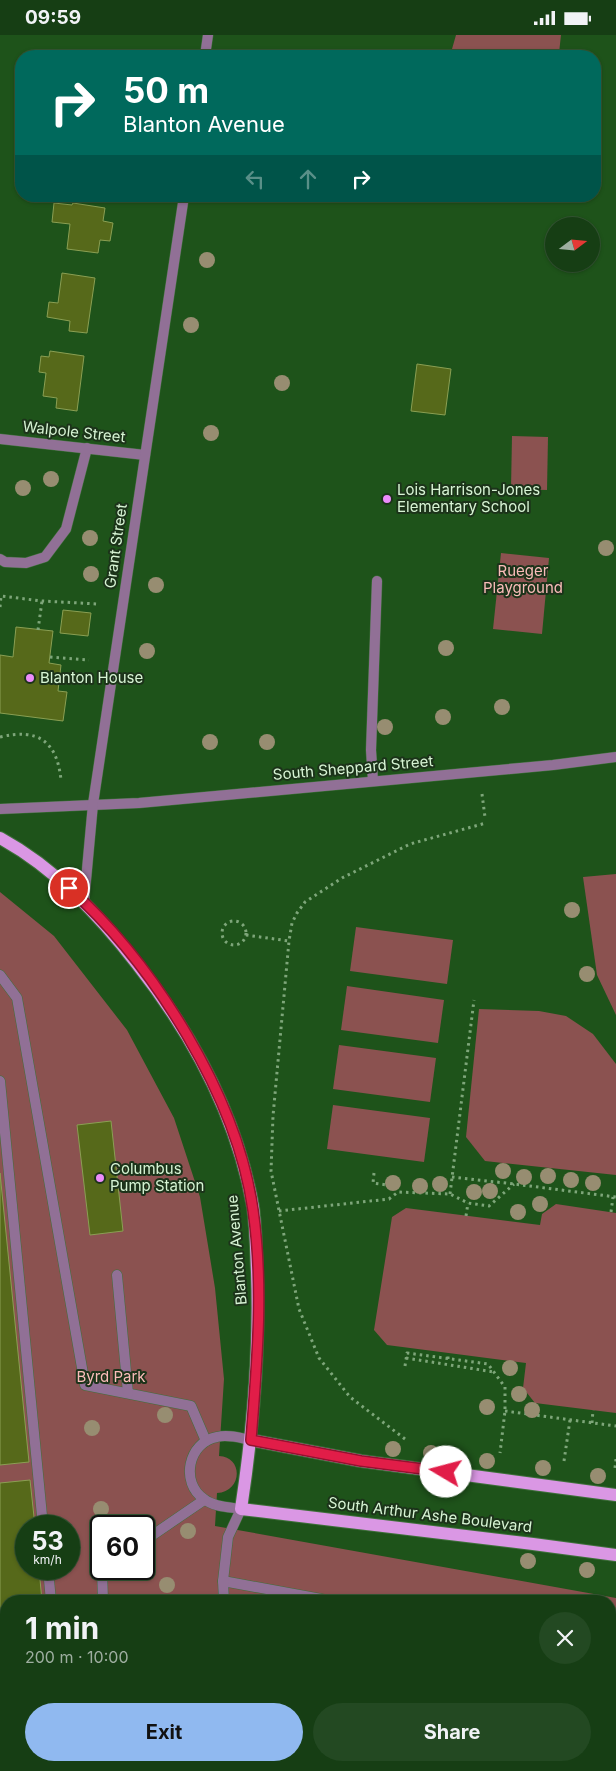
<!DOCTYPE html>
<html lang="en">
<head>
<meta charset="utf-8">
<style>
  body { margin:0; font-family:Inter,sans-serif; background:#234922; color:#f1f3f6; height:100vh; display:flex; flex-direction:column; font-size:19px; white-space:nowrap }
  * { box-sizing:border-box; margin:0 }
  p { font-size:16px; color:#9eaea0 }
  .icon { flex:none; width:28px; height:28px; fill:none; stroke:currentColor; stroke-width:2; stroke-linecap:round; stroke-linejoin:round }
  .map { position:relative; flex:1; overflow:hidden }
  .side { position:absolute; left:0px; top:1560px; width:616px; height:176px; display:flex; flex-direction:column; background:#163e14; border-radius:20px 20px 0 0; box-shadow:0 1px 4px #0004,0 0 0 1px #355734 }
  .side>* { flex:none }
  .guide { position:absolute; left:15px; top:15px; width:586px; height:152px; border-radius:20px; box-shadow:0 1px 4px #0004,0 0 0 1px #355734; background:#00695c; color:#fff; overflow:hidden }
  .needle { width:32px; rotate:74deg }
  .buttons { position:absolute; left:545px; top:182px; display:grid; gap:10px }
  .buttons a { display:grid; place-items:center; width:55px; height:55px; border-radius:50%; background:#163e14; box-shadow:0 1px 4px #0004,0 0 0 1px #355734; font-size:25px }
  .speed { position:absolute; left:15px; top:1480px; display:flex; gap:10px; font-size:25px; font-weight:700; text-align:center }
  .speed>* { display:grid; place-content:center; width:65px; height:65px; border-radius:50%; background:#163e14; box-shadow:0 1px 4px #0004,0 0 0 1px #355734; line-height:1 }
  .speed small { font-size:12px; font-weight:400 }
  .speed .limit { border:2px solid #111; border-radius:8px; background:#fff; color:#111 }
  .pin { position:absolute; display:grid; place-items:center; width:42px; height:42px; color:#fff; margin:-21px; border:2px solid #fff; border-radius:50%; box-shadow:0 1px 5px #0007 }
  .me { position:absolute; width:55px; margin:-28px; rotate:278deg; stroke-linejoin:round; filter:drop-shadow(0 0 4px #0008) }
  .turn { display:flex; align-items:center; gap:18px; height:105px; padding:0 25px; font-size:22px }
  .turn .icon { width:65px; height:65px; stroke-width:2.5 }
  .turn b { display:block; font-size:35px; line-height:42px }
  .lanes { display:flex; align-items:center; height:48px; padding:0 25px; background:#0003; justify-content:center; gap:25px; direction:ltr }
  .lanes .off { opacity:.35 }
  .round { display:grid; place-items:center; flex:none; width:52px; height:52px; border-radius:26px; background:#234922 }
  .summary { display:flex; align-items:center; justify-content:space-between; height:85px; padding:0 25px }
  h1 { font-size:30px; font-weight:700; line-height:38px }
  .cta { display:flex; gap:10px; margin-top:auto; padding:10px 25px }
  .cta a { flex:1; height:58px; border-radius:30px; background:#90b9f0; color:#111; font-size:20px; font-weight:700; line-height:58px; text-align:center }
  .cta a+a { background:#234922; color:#f1f3f6 }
  .status { display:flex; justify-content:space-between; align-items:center; height:35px; padding:0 25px; background:#163e14; direction:ltr }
  .status svg { height:14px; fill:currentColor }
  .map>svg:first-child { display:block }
</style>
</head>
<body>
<div class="status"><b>09:59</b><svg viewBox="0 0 49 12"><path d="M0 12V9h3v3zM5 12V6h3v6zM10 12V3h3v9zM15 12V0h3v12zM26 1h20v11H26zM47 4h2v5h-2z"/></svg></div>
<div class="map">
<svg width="616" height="1736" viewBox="0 0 616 1736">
  <rect width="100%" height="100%" fill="#1e531a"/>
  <g fill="#8b5250" fill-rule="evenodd">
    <path d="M456,0h105l-2,18 -8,3h-109l1,-2 7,2z"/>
    <path d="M512,401l36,1 -1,53 -36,-1z"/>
    <path d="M501,518l48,5 -7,76 -49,-5z"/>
    <path d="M616,839v141l-19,-40 -14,-98z"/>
    <path d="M0,857l54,44 73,94 47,88 26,79 15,91 9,91 -5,77c25,1 23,36 -2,37l-2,33 401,72v173h-616zM26,1491h43v43h-43zM101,1491h43v43h-43zM6,1566h604v164h-604z"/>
    <path d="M356,892l97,13 -6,44 -97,-13z"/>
    <path d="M347,951l97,14 -6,43 -97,-13z"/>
    <path d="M479,974l60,2 27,5 27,18 23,30v111l-131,-14 -19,-24z"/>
    <path d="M339,1010l97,13 -6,44 -97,-13z"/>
    <path d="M333,1070l97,13 -6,44 -97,-13z"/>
    <path d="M556,1169l60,9v200l-81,-10 -12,-15 3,-25 -139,-18 -13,-15 18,-113 14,-9 134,17 2,-11z"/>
  </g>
  <g fill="#56691a" stroke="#8a9f53">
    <path d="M54,168l18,2 1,-2 32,5 -2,13 10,2 -3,18 -10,-1 -2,13 -31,-4 3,-25 -18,-2z"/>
    <path d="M62,238l33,5 -8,55 -18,-2 1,-10 -23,-4 2,-15 9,1z"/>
    <path d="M50,316l34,5 -7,55 -21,-3 1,-10 -14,-2 3,-23 -7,-1 2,-16 8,1z"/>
    <path d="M417,329l34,5 -6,46 -34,-4z"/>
    <path d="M63,575l28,3 -3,23 -28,-3z"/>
    <path d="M16,592l37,4 -4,32 12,2 -3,26 9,1 -4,29 -63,-8v-58l13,2z"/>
    <path d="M111,1086l12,110 -33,4 -13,-110z"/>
    <path d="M0,1138l29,289 -29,3z"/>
    <path d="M30,1445l5,46h-9v43h13l3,32h-36v164h52l1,6h-59v-288z"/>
  </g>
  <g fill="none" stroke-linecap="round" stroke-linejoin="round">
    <defs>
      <g id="service">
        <path d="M0,524l5,3 21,1 19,-6 21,-28 21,-81"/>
        <path d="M373,746l-2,-31 6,-169"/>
        <path d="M0,940l17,23 68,387 106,21 15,35"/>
        <path d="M0,1046l43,445"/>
        <path d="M117,1240l11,118"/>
        <path d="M241,1474c-12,-2 -27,-2 -37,-10 -24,-16 -16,-57 13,-62 11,-3 23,1 34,3"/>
        <path d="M144,1506l60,-41"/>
        <path d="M48,1534l3,32"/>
        <path d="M102,1534l1,32"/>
        <path d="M67,1730v6"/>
        <path d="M106,1730v6"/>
      </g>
      <g id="minor">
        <path d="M205,21l3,-21"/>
        <path d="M0,404l145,16"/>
        <path d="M93,769l91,-608"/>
        <path d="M223,1546l109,20"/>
        <path d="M224,1566l-1,-20 5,-44 13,-28"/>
        <path d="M610,1620l6,1"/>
        <path d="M236,1730v6"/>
      </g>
      <g id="tertiary">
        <path d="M0,774l139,-6 414,-38 63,-8"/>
        <path d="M84,867l9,-98"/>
      </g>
      <g id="primary">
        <path d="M0,803c55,30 99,77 137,126 56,71 100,153 116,243 3,22 3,44 4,65 3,80 -4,158 -16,237l292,35 83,11"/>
        <path d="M251,1405l110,21 255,34"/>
      </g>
    </defs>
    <use href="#service" stroke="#3f703b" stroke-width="11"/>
    <use href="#minor" stroke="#3f703b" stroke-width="11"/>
    <use href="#tertiary" stroke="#3f703b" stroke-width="11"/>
    <use href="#primary" stroke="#3f703b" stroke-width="14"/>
    <g stroke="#7ea67a" stroke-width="3" stroke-dasharray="2.5 4" stroke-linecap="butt">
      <path d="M0,572l1,-11 41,5 56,3"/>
      <path d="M38,595l4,-29"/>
      <path d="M50,622l39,3"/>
      <path d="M0,702c38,-9 57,4 61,43"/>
      <path d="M482,759l3,23"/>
      <circle cx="234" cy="898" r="12"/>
      <path d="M246,900l43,6"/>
      <path d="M374,1138l-1,10 21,3 4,6"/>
      <path d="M452,1142l62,7 102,13"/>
      <path d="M450,1159l24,-194"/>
      <path d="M279,1176l110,-12 9,-7 52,2 18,9 21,3 25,-22"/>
      <path d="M611,1177l2,-15"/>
      <path d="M466,1181l2,-13"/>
      <path d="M406,1323l88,14"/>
      <path d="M448,1324v-6"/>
      <path d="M405,1331l2,-13 81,11 17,23v24l-5,42"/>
      <path d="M505,1376l111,15"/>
      <path d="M592,1388l1,-13"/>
      <path d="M405,1404l-55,-42 -31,-39 -20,-49 -28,-138 2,-55 16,-175 3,-18 5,-10 8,-11 37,-24 68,-34 76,-21"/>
      <path d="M564,1426l6,-41"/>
      <path d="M615,1433l1,-9"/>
      <path d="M192,1730v6"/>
    </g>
    <use href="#service" stroke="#917096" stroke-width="10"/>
    <use href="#minor" stroke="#917096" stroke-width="10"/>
    <use href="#tertiary" stroke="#917096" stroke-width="10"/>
    <use href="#primary" stroke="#da97e4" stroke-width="12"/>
  </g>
  <g fill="#978d71">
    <circle cx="207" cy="225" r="8"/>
    <circle cx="191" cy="290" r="8"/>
    <circle cx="282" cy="348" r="8"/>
    <circle cx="211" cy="398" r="8"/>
    <circle cx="51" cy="444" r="8"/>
    <circle cx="23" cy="453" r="8"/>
    <circle cx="90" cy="503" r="8"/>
    <circle cx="606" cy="513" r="8"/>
    <circle cx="91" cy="539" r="8"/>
    <circle cx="156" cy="550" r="8"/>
    <circle cx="446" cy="613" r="8"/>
    <circle cx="147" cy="616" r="8"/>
    <circle cx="502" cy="672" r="8"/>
    <circle cx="443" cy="682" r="8"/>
    <circle cx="385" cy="692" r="8"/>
    <circle cx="210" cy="707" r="8"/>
    <circle cx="267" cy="707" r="8"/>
    <circle cx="572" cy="875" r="8"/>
    <circle cx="587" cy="939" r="8"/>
    <circle cx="503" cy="1136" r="8"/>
    <circle cx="548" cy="1141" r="8"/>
    <circle cx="524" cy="1142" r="8"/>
    <circle cx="571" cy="1145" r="8"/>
    <circle cx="393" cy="1148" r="8"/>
    <circle cx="593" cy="1148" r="8"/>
    <circle cx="440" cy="1149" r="8"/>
    <circle cx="420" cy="1151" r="8"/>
    <circle cx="490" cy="1156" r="8"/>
    <circle cx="474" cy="1157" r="8"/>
    <circle cx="540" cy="1169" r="8"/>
    <circle cx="518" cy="1177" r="8"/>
    <circle cx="510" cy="1333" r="8"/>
    <circle cx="519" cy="1359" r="8"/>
    <circle cx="487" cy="1372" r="8"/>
    <circle cx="532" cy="1375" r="8"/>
    <circle cx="165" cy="1380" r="8"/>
    <circle cx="92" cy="1393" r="8"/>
    <circle cx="393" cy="1414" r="8"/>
    <circle cx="431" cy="1418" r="8"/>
    <circle cx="487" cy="1426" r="8"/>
    <circle cx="543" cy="1433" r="8"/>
    <circle cx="598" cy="1441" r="8"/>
    <circle cx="101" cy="1474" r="8"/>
    <circle cx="188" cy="1496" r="8"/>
    <circle cx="528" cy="1526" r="8"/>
    <circle cx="587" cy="1535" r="8"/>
    <circle cx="167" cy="1550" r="8"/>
  </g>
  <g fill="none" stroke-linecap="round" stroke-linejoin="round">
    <defs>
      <path id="route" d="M69,853c85,76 168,208 184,322 11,76 4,154 -2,230l110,21 85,11"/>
    </defs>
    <use href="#route" stroke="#92132f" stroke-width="12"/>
    <use href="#route" stroke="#e11d48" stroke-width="9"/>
  </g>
  <g fill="#ec8cfb" stroke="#1c331a" stroke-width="2">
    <circle cx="387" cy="464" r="5"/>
    <circle cx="30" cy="643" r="5"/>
    <circle cx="100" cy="1143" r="5"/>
  </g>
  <g text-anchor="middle" stroke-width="4" stroke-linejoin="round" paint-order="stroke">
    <g font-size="15" fill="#d7f4d4" stroke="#1c331a">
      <text transform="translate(74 397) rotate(6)" y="5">Walpole Street</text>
      <text transform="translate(116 511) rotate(-82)" y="5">Grant Street</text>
      <text transform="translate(353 733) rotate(-5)" y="5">South Sheppard Street</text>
      <text transform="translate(237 1215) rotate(-95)" y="5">Blanton Avenue</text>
      <text transform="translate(430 1480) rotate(7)" y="5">South Arthur Ashe Boulevard</text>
    </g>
    <g font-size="15" fill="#d7f4d4" stroke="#1c331a" text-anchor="start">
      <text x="397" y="460">Lois Harrison-Jones<tspan x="397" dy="17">Elementary School</tspan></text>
      <text x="40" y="648">Blanton House</text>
      <text x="110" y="1139">Columbus<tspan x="110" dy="17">Pump Station</tspan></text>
    </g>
    <g font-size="15" fill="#fabcb9" stroke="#1c331a">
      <text x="523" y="541">Rueger<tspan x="523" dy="17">Playground</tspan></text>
      <text x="111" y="1347">Byrd Park</text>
    </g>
  </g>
</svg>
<div class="buttons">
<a><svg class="needle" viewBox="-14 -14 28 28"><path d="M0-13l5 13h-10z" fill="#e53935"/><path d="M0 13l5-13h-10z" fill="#9eaea0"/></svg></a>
</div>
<div class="speed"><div>53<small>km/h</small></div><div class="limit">60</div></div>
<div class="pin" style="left:69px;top:853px;background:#d93025"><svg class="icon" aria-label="arrive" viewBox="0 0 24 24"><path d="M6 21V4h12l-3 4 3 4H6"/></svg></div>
<svg class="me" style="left:446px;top:1437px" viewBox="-20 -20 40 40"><circle r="19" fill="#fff"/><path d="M0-13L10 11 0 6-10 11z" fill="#e11d48"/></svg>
<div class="guide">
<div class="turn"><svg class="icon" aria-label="right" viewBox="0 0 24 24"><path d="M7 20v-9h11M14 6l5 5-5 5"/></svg><div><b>50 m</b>Blanton Avenue</div></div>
<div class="lanes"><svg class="icon off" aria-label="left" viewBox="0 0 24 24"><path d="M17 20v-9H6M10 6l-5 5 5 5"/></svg><svg class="icon off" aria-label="ahead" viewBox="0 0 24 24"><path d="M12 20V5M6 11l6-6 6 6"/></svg><svg class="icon" aria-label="right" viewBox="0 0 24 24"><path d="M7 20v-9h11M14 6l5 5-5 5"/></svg></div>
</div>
<section class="side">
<div class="summary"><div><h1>1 min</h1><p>200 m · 10:00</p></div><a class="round"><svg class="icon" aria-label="close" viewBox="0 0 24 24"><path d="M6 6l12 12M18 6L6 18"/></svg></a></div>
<div class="cta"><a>Exit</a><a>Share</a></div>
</section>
</div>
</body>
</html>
